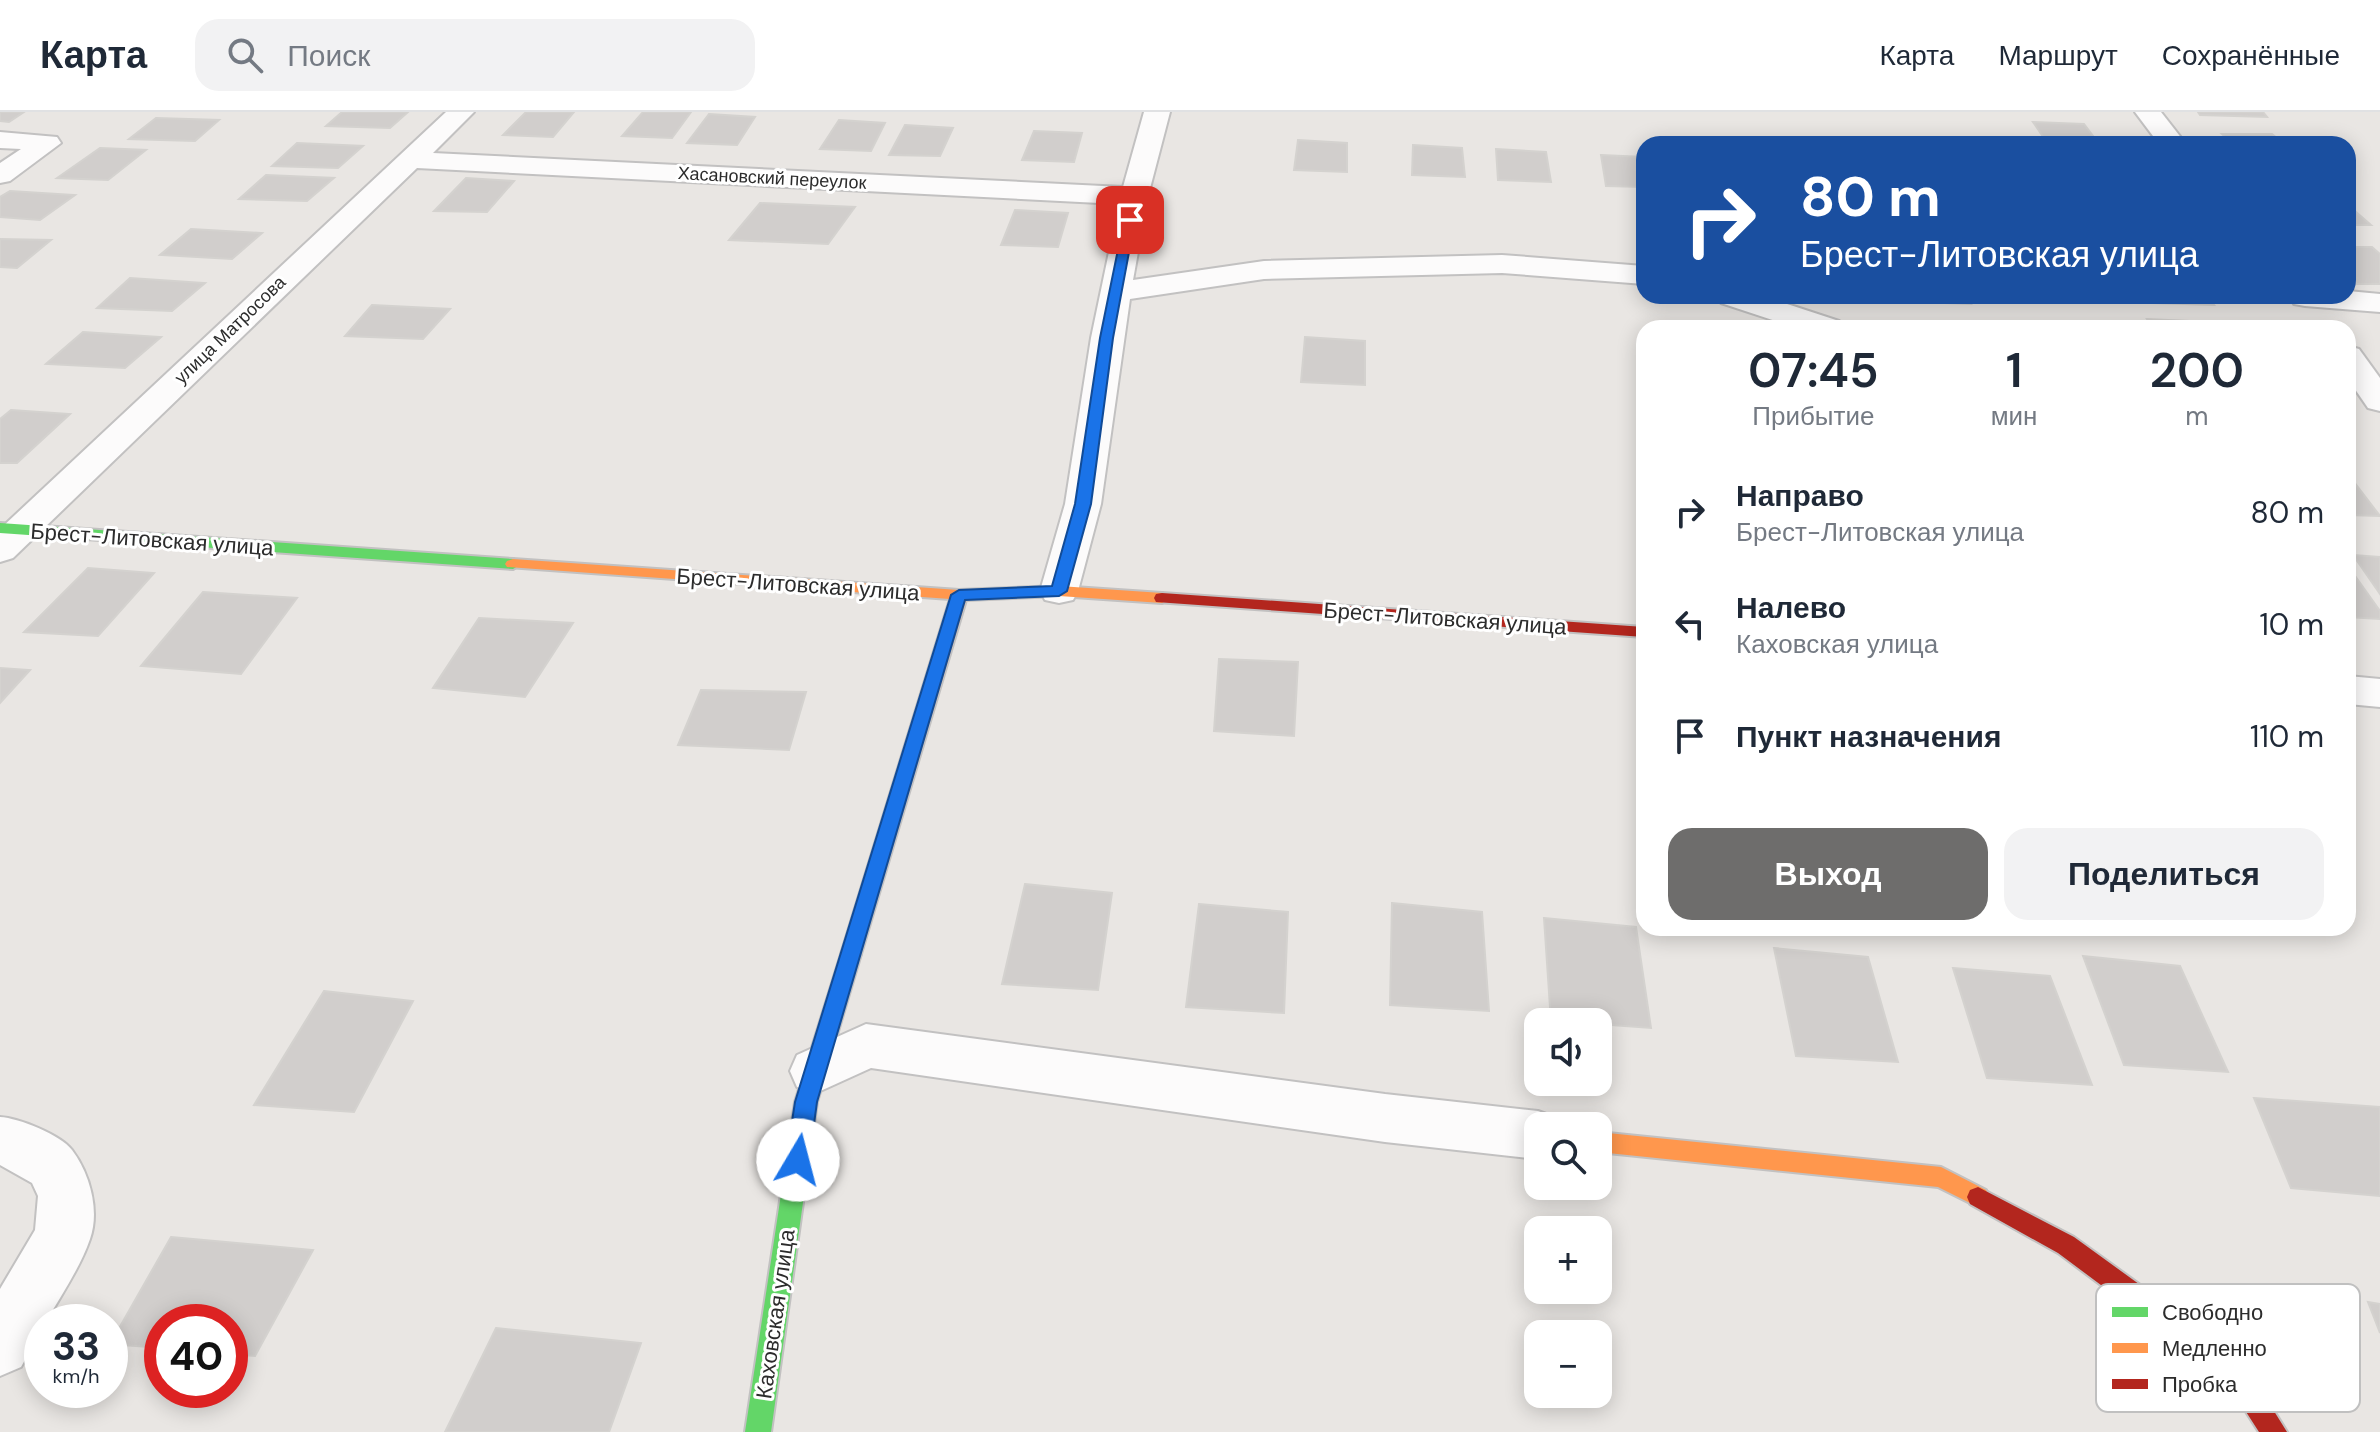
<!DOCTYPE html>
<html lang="ru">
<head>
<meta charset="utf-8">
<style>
  body { margin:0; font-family:"DM Sans",sans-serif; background:#f2f2f3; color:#1f2937; height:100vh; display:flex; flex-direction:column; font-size:30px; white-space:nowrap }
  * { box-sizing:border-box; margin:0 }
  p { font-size:26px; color:#747a83 }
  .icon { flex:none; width:44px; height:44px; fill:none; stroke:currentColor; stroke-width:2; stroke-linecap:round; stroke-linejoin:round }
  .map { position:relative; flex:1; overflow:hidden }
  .sheet { position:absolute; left:1636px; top:208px; width:720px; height:616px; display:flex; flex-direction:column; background:#fff; border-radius:24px; box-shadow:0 4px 20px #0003 }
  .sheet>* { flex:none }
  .hud { position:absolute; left:1636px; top:24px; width:720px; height:168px; border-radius:24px; box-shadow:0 4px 20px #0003; background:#1a4fa0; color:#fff; overflow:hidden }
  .fabs { position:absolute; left:1524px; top:896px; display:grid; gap:16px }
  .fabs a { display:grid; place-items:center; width:88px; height:88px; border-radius:16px; background:#fff; box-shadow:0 4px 20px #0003; font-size:40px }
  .speed { position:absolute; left:24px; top:1192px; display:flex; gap:16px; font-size:40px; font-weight:700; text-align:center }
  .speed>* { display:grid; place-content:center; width:104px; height:104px; border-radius:50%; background:#fff; box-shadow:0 4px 20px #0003; line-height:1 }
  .speed small { font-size:20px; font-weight:400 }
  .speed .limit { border:12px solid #d22; background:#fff; color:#111 }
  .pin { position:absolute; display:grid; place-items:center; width:68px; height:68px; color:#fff; margin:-34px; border-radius:16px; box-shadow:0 4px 12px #0006 }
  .me { position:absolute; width:88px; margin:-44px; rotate:8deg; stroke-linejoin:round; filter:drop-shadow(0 0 6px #0008) }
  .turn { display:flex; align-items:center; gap:28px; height:168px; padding:0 32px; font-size:36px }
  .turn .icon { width:104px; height:104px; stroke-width:2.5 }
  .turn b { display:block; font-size:56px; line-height:68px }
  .eta { display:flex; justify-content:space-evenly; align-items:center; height:136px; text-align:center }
  .eta b { font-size:48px; font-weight:600; line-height:56px }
  .primary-button { display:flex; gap:16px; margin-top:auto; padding:16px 32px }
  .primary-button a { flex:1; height:92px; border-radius:24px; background:#6e6d6c; color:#fff; font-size:32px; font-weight:600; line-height:92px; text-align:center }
  .primary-button a+a { background:#f2f2f3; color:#1f2937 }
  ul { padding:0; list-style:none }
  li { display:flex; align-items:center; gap:24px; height:112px; padding:0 32px }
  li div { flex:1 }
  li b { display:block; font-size:30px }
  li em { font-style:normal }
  header { display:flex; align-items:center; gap:48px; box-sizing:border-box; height:112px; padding:0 40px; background:#fff; border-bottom:2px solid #e0e1e3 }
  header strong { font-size:38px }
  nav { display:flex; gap:44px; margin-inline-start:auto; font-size:28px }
  .search { width:560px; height:72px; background:#f2f2f3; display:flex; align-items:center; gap:20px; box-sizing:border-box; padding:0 28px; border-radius:24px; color:#747a83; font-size:30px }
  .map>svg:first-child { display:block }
</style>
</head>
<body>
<header>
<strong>Карта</strong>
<div class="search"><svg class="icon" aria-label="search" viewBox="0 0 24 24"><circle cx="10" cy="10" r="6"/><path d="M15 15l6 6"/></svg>Поиск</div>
<nav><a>Карта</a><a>Маршрут</a><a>Сохранённые</a></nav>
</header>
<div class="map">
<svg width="2380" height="1320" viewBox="0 0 2380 1320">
  <rect width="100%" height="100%" fill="#e9e6e3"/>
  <g fill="#d1cecc" stroke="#d4d2cf" stroke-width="2">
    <path d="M0,0h24l-15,10 -9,-1z"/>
    <path d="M342,0h66l-18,16 -64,-2z"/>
    <path d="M526,0h48l-21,25 -50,-2z"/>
    <path d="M643,0h48l-19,26 -50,-2z"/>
    <path d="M2198,0h65l4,5 -67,-2z"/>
    <path d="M709,2l46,3 -18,28 -50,-2z"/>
    <path d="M156,6l63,2 -24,21 -66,-2z"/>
    <path d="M839,8l46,3 -14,28 -51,-2z"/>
    <path d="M2033,10l51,2 15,20h-51z"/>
    <path d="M905,13l48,3 -13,28 -51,-1z"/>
    <path d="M1034,19l48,2 -8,29 -52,-2z"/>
    <path d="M2222,22h50l12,10h-51z"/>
    <path d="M1298,28l49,3v29l-53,-2z"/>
    <path d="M297,31l66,3 -25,22 -66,-2z"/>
    <path d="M1413,33l49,3 3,29 -53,-2z"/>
    <path d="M100,36l46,2 -38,30 -51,-2z"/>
    <path d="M1496,37l50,3 5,30 -53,-2z"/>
    <path d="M1601,43l43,2v30l-38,-1z"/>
    <path d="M266,63l68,3 -27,23 -68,-2z"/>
    <path d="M466,66l48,3 -27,31 -53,-1z"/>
    <path d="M10,79l65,4 -35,25 -40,-3v-20z"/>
    <path d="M760,91l95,4 -27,37 -99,-4z"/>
    <path d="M2348,93l23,20h-23z"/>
    <path d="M1015,98l53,3 -10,34 -57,-2z"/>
    <path d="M191,117l71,4 -30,26 -72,-4z"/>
    <path d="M0,127l51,1 -34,28 -17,-1z"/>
    <path d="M2348,135h24l8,7v30h-23l-9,-8z"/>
    <path d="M130,166l75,5 -33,28 -75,-3z"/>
    <path d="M1887,184h79l5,8 -82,-3z"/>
    <path d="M2148,184h59l7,9 -62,-2z"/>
    <path d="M372,193l78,4 -27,30 -78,-3z"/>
    <path d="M2147,207l85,4 3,5h-82z"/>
    <path d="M83,220l78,5 -36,31 -79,-4z"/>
    <path d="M1305,225l60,4v44l-64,-3z"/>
    <path d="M11,298l59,4 -53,49h-17v-44z"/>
    <path d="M2348,362l32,42 -32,-1z"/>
    <path d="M2353,443l27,2v37z"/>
    <path d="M2348,454l32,45v8l-32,-2z"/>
    <path d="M88,456l66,5 -56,63 -74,-4z"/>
    <path d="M203,480l94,6 -56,76 -100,-8z"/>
    <path d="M479,506l94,5 -48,74 -92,-9z"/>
    <path d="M1219,547l79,3 -4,74 -80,-5z"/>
    <path d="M0,556l30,2 -30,33z"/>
    <path d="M701,578l105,2 -17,58 -111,-5z"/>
    <path d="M1025,772l87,9 -14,97 -96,-6z"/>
    <path d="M1392,791l90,9 7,99 -99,-6z"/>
    <path d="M1199,792l89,8 -4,101 -98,-6z"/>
    <path d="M1544,806l92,9 15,101 -53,-4v-2h-47z"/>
    <path d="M1774,836l94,9 30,105 -102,-6z"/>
    <path d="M2083,844l97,10 48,106 -104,-7z"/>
    <path d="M1953,856l97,8 42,109 -105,-7z"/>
    <path d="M324,879l89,10 -59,111 -100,-7z"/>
    <path d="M2254,986l126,9v89l-89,-8z"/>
    <path d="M171,1125l142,13 -58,106 -25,-2v-32h-68v26l-52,-4z"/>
    <path d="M2368,1190l12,2v29z"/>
    <path d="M496,1216l145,15 -32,89h-164z"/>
  </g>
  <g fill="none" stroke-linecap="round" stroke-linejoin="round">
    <defs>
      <g id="street">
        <path d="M446,0h28l-41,41 690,34 21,-75h26l-22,84 -15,84 131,-19 238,-6 142,11v18l-142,-11 -238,6 -134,20 -29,205 -23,87 -5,9 -14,3 -14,-3 -5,-9 25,-87 26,-166 28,-134 -702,-36 -404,390 -13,4v-33z"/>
        <path d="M2135,0h26l25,32h-27z"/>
        <path d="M0,20l57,5 4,6 -51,38 -10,2v-20l21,-14 -21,-1z"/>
        <path d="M2348,179l32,3v18l-75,-6 -11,-2 -4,-7 58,-1z"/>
        <path d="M1717,184h46l76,25 5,7h-47l-76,-25z"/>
        <path d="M2348,234l11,3 21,29v33l-12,-3 -20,-29z"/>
        <path d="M2348,564l32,3v28l-32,-3z"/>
        <path d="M866,912l519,70 153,17 19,7 4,8h-23v33l-153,-17 -514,-74 -55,25 -19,-6 -7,-16 7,-16z"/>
        <path d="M0,1005c19,1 61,18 72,33 18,24 28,61 18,89 -10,29 -29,56 -44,83h-4v7l-21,38 -21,9v-87l35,-59 3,-34 -6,-13 -32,-18z"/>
      </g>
      <g id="fast">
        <path d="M0,411l513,36 8,5 -8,5 -513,-36z"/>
        <path d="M851,834l7,2 3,6 -44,148 -46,330h-26l50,-330 46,-148 3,-6z"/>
      </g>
      <g id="slow">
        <path d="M513,447l446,31 100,-4 103,7 8,5 -8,5 -103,-7 -93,4 -105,354 -3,6 -7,2 -7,-2 -3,-6 109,-355 -443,-32 -2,-3 2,-3z"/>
        <path d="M1598,1020l343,35 45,23 3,7 -3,7 -8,3 -40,-20 -340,-35z"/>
      </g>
      <g id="jam">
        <path d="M1162,481l482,34v10l-488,-35 -2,-4 2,-4z"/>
        <path d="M1978,1075l96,50 167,121 46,74h-28l-36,-56 -165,-123 -88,-49 -3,-7 3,-7z"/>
      </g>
    </defs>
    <use href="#street" stroke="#c2c1c1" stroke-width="4"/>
    <use href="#fast" stroke="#c2c1c1" stroke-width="4"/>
    <use href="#slow" stroke="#c2c1c1" stroke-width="4"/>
    <use href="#jam" stroke="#c2c1c1" stroke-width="4"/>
    <use href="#street" fill="#fcfbfb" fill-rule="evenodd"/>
    <use href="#fast" fill="#63d668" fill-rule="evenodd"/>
    <use href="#slow" fill="#ff974d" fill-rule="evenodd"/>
    <use href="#jam" fill="#b3261e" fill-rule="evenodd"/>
  </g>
  <path fill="#1a73e8" stroke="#114b97" stroke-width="2" d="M1130,104l5,4 -22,118 -22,166 -24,87 -8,5 -94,4 -148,502 -8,58 -3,8 -8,3 -8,-3 -4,-8 9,-58 156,-507 8,-5 93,-4 23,-82 25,-166 24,-118z"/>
  <g text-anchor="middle" stroke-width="6" stroke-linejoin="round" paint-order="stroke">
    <g font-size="18" fill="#2c2c2c" stroke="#fff">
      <text transform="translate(772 66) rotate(3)" y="6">Хасановский переулок</text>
      <text transform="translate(230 218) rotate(-44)" y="6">улица Матросова</text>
    </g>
    <g font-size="22" fill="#2c2c2c" stroke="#fff">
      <text transform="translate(152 427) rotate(4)" y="8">Брест-Литовская улица</text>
      <text transform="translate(798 472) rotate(4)" y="8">Брест-Литовская улица</text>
      <text transform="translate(1445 506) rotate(4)" y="8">Брест-Литовская улица</text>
      <text transform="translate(775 1202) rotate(-82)" y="8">Каховская улица</text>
    </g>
  </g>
  <rect x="2096" y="1172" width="264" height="128" rx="12" fill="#fff" stroke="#c0c0c0" stroke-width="2"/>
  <rect x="2112" y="1195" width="36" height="10" fill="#63d668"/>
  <rect x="2112" y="1231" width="36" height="10" fill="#ff974d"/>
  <rect x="2112" y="1267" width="36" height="10" fill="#b3261e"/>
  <g font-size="22" fill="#2c2c2c">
    <text x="2162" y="1208">Свободно</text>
    <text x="2162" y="1244">Медленно</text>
    <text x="2162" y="1280">Пробка</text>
  </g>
</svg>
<div class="fabs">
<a><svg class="icon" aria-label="sound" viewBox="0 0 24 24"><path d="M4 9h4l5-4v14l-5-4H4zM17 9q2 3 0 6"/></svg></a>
<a><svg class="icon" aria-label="search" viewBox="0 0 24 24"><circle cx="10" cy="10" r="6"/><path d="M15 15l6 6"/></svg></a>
<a>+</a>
<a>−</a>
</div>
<div class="speed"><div>33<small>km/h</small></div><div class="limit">40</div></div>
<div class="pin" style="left:1130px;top:108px;background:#d93025"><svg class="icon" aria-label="arrive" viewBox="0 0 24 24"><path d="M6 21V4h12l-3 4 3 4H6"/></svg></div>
<svg class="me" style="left:798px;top:1048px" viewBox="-20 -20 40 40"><circle r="19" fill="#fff"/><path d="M0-13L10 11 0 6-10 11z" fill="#1a73e8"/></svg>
<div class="hud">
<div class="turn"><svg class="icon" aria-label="right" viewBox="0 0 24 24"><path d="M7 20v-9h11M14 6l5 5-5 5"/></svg><div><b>80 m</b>Брест-Литовская улица</div></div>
</div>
<section class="sheet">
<div class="eta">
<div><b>07:45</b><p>Прибытие</p></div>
<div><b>1</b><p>мин</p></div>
<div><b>200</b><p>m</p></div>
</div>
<ul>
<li><svg class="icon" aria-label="right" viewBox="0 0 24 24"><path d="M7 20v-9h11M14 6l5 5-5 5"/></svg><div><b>Направо</b><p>Брест-Литовская улица</p></div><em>80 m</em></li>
<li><svg class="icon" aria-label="left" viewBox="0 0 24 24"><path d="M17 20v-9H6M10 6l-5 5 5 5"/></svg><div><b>Налево</b><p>Каховская улица</p></div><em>10 m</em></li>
<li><svg class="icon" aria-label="arrive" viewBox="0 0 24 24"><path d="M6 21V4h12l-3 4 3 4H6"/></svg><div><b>Пункт назначения</b></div><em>110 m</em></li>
</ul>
<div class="primary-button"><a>Выход</a><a>Поделиться</a></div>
</section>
</div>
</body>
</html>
